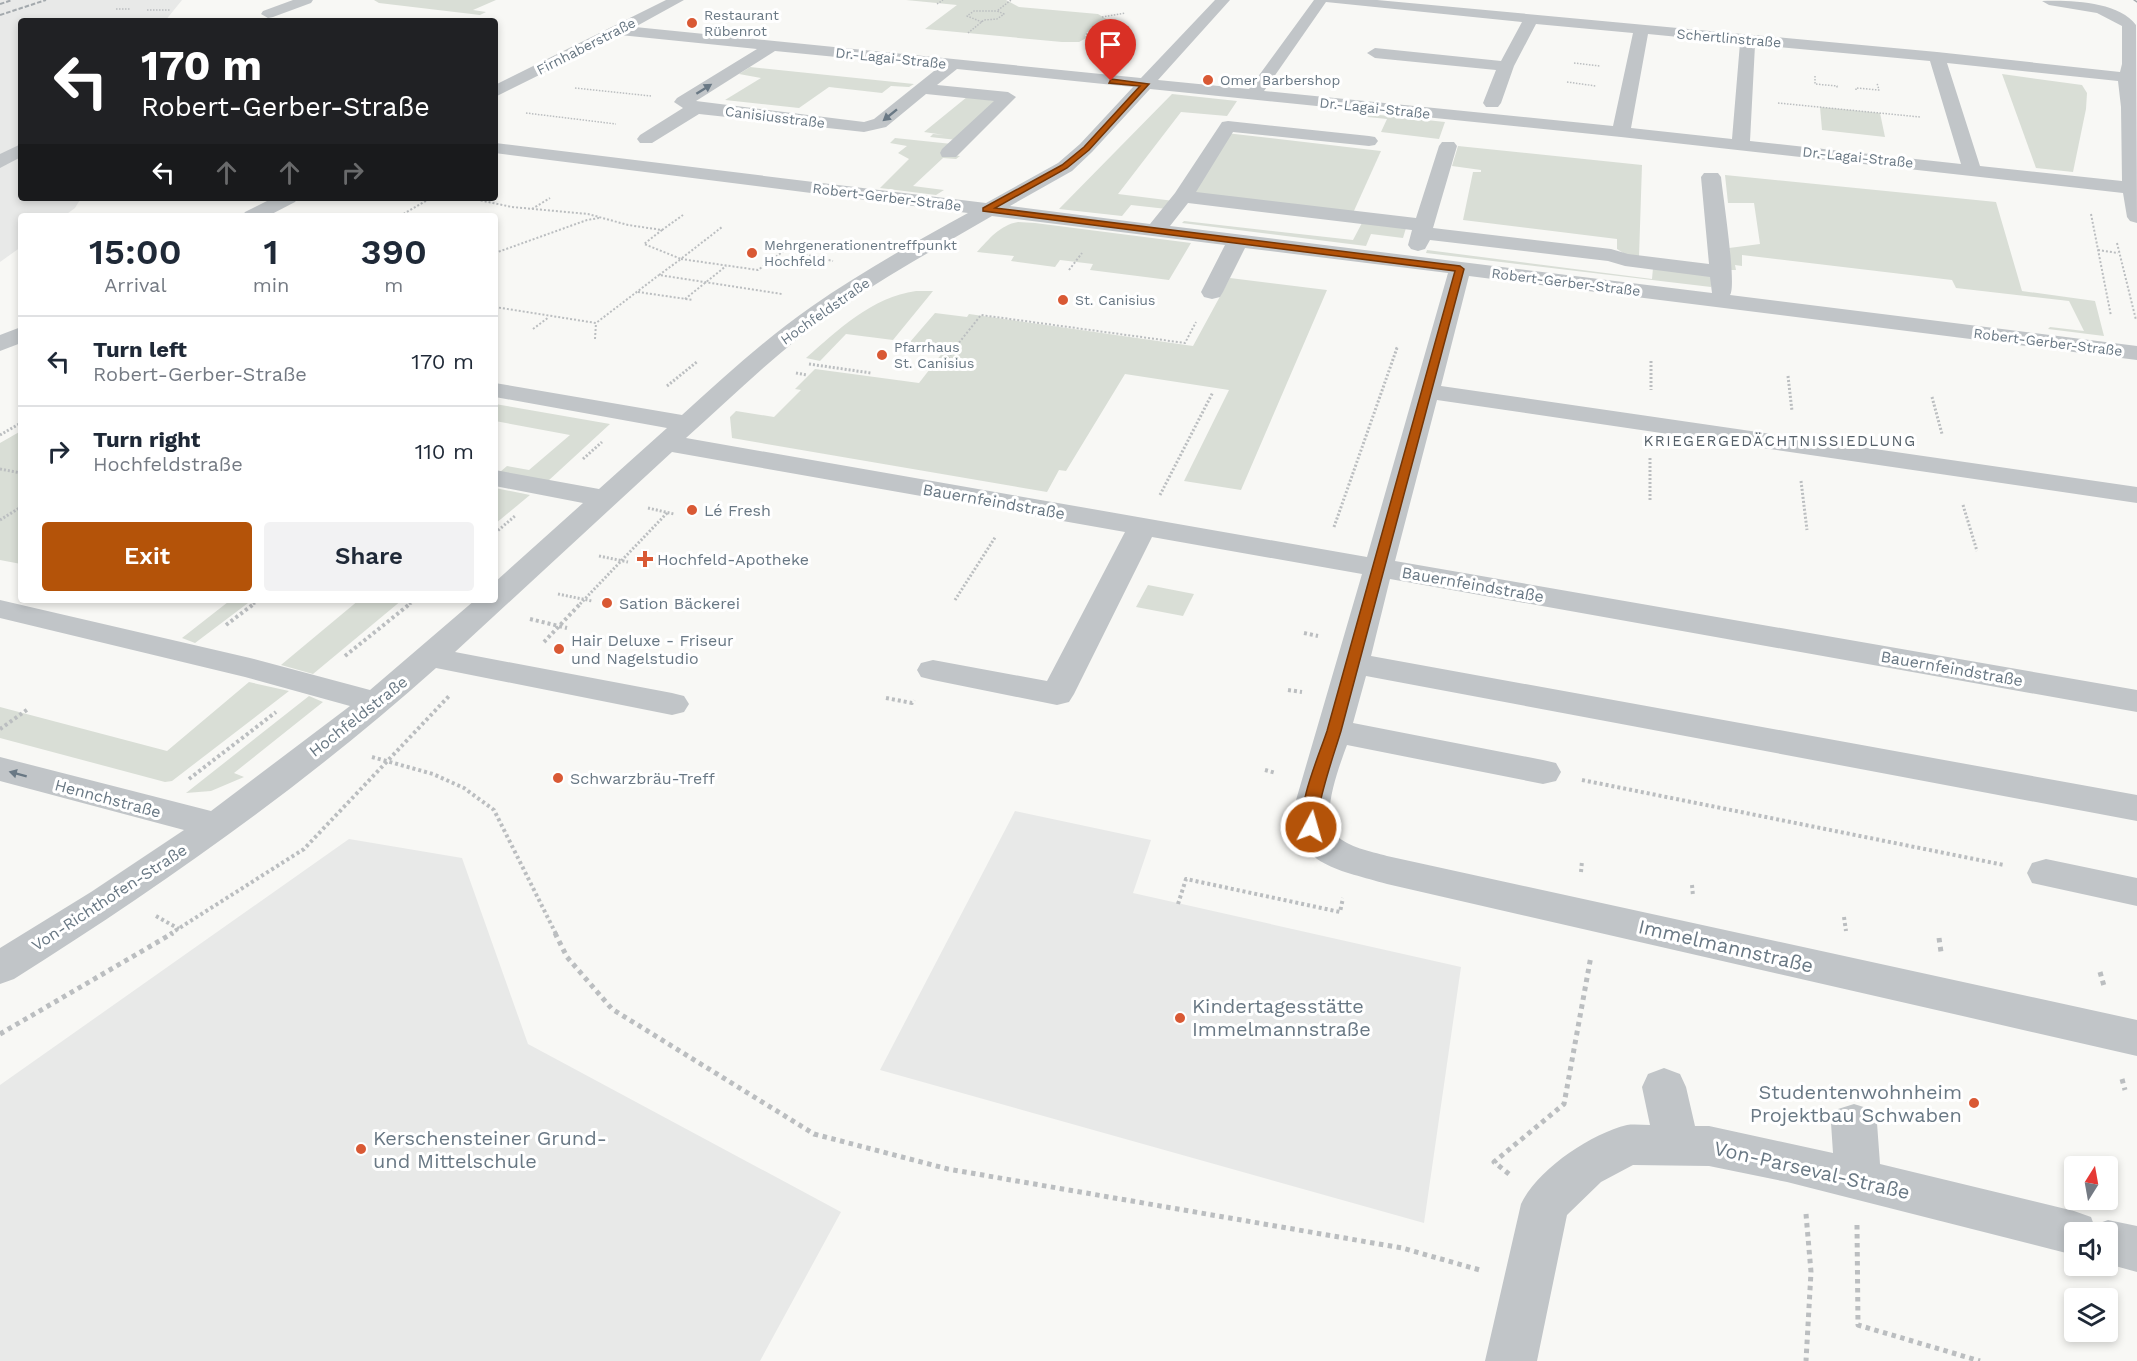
<!DOCTYPE html>
<html lang="en">
<head>
<meta charset="utf-8">
<style>
  body { margin:0; font-family:"Work Sans",sans-serif; background:#f2f2f3; color:#1f2937; height:100vh; display:flex; flex-direction:column; font-size:22px; white-space:nowrap }
  * { box-sizing:border-box; margin:0 }
  p { font-size:20px; color:#747a83 }
  .icon { flex:none; width:33px; height:33px; fill:none; stroke:currentColor; stroke-width:2; stroke-linecap:round; stroke-linejoin:round }
  .map { position:relative; flex:1; overflow:hidden }
  .sheet { position:absolute; left:18px; top:213px; width:480px; height:390px; display:flex; flex-direction:column; background:#fff; border-radius:6px; box-shadow:0 3px 9px #0003 }
  .sheet>* { flex:none }
  .hud { position:absolute; left:18px; top:18px; width:480px; height:183px; border-radius:6px; box-shadow:0 3px 9px #0003; background:#202124; color:#fff; overflow:hidden }
  .needle { width:39px; rotate:11deg }
  .tools { position:absolute; left:2064px; top:1156px; display:grid; gap:12px }
  .tools a { display:grid; place-items:center; width:54px; height:54px; border-radius:6px; background:#fff; box-shadow:0 3px 9px #0003; font-size:30px }
  .pin { position:absolute; display:grid; place-items:center; width:51px; height:51px; color:#fff; margin:-62px -26px; border-radius:50% 50% 50% 0; rotate:-45deg; box-shadow:0 0 6px #0007 }
  .pin .icon { rotate:45deg }
  .me { position:absolute; width:66px; margin:-33px; rotate:6deg; stroke-linejoin:round; filter:drop-shadow(0 0 4px #0008) }
  .turn { display:flex; align-items:center; gap:21px; height:126px; padding:0 24px; font-size:27px }
  .turn .icon { width:78px; height:78px; stroke-width:2.5 }
  .turn b { display:block; font-size:42px; line-height:51px }
  .lanes { display:flex; align-items:center; height:57px; padding:0 24px; background:#0003; justify-content:center; gap:30px; direction:ltr }
  .lanes .off { opacity:.35 }
  .eta { display:flex; justify-content:space-evenly; align-items:center; height:102px; text-align:center }
  .eta b { font-size:36px; font-weight:600; line-height:42px }
  .primary-button { display:flex; gap:12px; margin-top:auto; padding:12px 24px }
  .primary-button a { flex:1; height:69px; border-radius:6px; background:#b45309; color:#fff; font-size:24px; font-weight:600; line-height:69px; text-align:center }
  .primary-button a+a { background:#f2f2f3; color:#1f2937 }
  ul { padding:0; list-style:none }
  li { display:flex; align-items:center; gap:18px; height:90px; padding:0 24px; border-top:2px solid #e0e1e3 }
  li div { flex:1 }
  li b { display:block; font-size:22px }
  li em { font-style:normal }
  .map>svg:first-child { display:block }
</style>
</head>
<body>
<div class="map">
<svg width="2137" height="1361" viewBox="0 0 2137 1361">
  <rect width="100%" height="100%" fill="#f8f8f5"/>
  <g fill="#e8e9e8">
    <path d="M0,0h182l-17,21h-144v177h60l-6,10 -11,8h-43v31l-21,15z"/>
    <path d="M1015,811l136,29 -18,53 328,74 -37,256 -544,-153z"/>
    <path d="M349,839l113,19 66,186 313,168 -81,149h-760v-276z"/>
  </g>
  <g fill="#d9ded6">
    <path d="M374,0h122l-23,10 13,2 -6,3 -101,-12z"/>
    <path d="M906,0h100l13,7 79,7 10,6 -13,12h-8l-2,4h5l-11,6h-17l-137,-13 32,-24z"/>
    <path d="M750,67l164,17 -5,3 -18,-1 -9,7 -53,-6 -30,21 -74,-8 36,-22 -22,-4z"/>
    <path d="M2002,74l80,11 5,8 -1,16 -13,63 -37,-4z"/>
    <path d="M1172,94l65,7 -10,15 -46,-4 -63,82 56,7 -7,8 -36,-4 -9,11 -63,-7z"/>
    <path d="M967,97l29,4 -39,39 -27,-3 3,-3 11,1 -20,-3z"/>
    <path d="M1820,107l60,6 5,24 -63,-7z"/>
    <path d="M1361,113l84,9 -6,17 -58,-7 6,-13 -29,-3z"/>
    <path d="M1226,133l155,18 -28,62 -165,-18z"/>
    <path d="M895,138l57,6 -12,10 20,2 -4,3 -13,-1 -30,28 31,4 -8,5 -56,-7 29,-29 -11,-6 9,-7 -17,-3z"/>
    <path d="M1458,146l184,19 -3,92 -11,-1 -11,-7v-10l-154,-19 10,-48h8v-2l-29,-4z"/>
    <path d="M1725,175l271,27 26,89 73,10 9,35 -56,-7 2,-2 34,4 -15,-30 -113,-13 -4,-8 -210,-25v11l-7,-1 1,5h-5l-2,-22 31,-4 -6,-41h-26z"/>
    <path d="M1184,221l169,19 10,-19 43,7 -3,10 -32,-4 -5,12 -184,-23z"/>
    <path d="M1018,222l17,1 156,20 -22,37 -79,-10 3,-6 -33,-4 -5,7 -44,-6 3,-5 -37,-4c12,-13 23,-27 41,-30z"/>
    <path d="M1427,250l225,29 1,-11 55,6 3,4v9l-285,-34z"/>
    <path d="M1230,278l97,12 -86,200 -57,-9 45,-91 -104,-16 -59,97 -7,-1 -12,22 -315,-54 -2,-21 6,-6 38,6 27,-27 -6,-1 20,-20 104,14 28,-36 -37,-5 25,-29 32,4 2,-3 224,32z"/>
    <path d="M916,291h17l-40,49 -47,-6 -26,27 -14,-3c32,-28 66,-61 110,-67z"/>
    <path d="M495,404l115,20 -62,57 -48,-9 7,-6 22,4 41,-35 -75,-14z"/>
    <path d="M21,431v133l-21,-4v-117z"/>
    <path d="M495,488l35,7 -35,29z"/>
    <path d="M1148,585l46,9 -11,22 -47,-9z"/>
    <path d="M224,600h28l-57,43 -13,-5 46,-36z"/>
    <path d="M359,600h43l-89,74 -32,-9z"/>
    <path d="M249,682l40,9 -117,90 -7,1 -165,-44v-31l167,44z"/>
    <path d="M309,696l14,6 -89,71 10,4 -33,14 -25,2z"/>
  </g>
  <g fill="none" stroke-linecap="round" stroke-linejoin="round">
    <g stroke="#bbbec0" stroke-width="1.5" stroke-dasharray="1.5 1.5" stroke-linecap="butt">
      <path d="M937,4l6,-4"/>
      <path d="M116,9h14"/>
      <path d="M147,10h23"/>
      <path d="M1102,17l23,-4"/>
      <path d="M982,22l-15,-6 7,-5h23"/>
      <path d="M968,33l16,-13 13,-1 7,-5 -7,-3 14,-11"/>
      <path d="M1086,34l15,1"/>
      <path d="M1574,63l26,3"/>
      <path d="M1815,76v8l22,2v2"/>
      <path d="M1567,82l29,4"/>
      <path d="M575,88l76,8"/>
      <path d="M1856,90v-2l23,2 -2,-7"/>
      <path d="M1778,103l142,14"/>
      <path d="M526,113l90,11"/>
    </g>
    <g stroke="#bbbec0" stroke-width="2" stroke-dasharray="2 2" stroke-linecap="butt">
      <path d="M469,198l43,9 76,7 40,11 34,5 -18,14 37,15 -22,16 123,19"/>
      <path d="M532,209l18,-11"/>
      <path d="M2091,214l20,102"/>
      <path d="M400,216l31,-18"/>
      <path d="M662,230l21,-15"/>
      <path d="M2117,243l19,77"/>
      <path d="M778,248l55,13"/>
      <path d="M2098,250l20,3"/>
      <path d="M495,253l92,-33 12,-2"/>
      <path d="M682,258l40,-31"/>
      <path d="M681,259l77,11 27,-20"/>
      <path d="M1069,270l13,-17"/>
      <path d="M638,292l55,8"/>
      <path d="M685,299l41,-33"/>
      <path d="M495,307l101,16 63,-48"/>
      <path d="M533,329l16,-12"/>
      <path d="M595,339l1,-16"/>
      <path d="M954,349l27,-34 204,28 11,-21"/>
      <path d="M1396,349l1,-2"/>
    </g>
    <g stroke="#bbbec0" stroke-width="3" stroke-dasharray="2 2" stroke-linecap="butt">
      <path d="M1651,361v29"/>
      <path d="M931,363l11,2 13,-17"/>
      <path d="M809,364l62,9"/>
      <path d="M796,373l11,2"/>
      <path d="M1788,376l4,35"/>
      <path d="M667,386l31,-25"/>
      <path d="M1932,397l10,37"/>
      <path d="M0,435l21,-12"/>
      <path d="M1650,458v44"/>
      <path d="M583,459l19,-17"/>
      <path d="M0,469l21,4"/>
      <path d="M1801,481l6,49"/>
      <path d="M1160,495l53,-103"/>
      <path d="M1963,505l14,46"/>
      <path d="M648,508l26,6"/>
      <path d="M0,520l21,-13"/>
      <path d="M1334,527l63,-179"/>
      <path d="M495,533l20,-17"/>
      <path d="M599,556l29,6"/>
      <path d="M558,594l34,7"/>
      <path d="M265,600l6,1"/>
      <path d="M955,600l41,-64"/>
      <path d="M253,604l5,-4"/>
      <path d="M409,604l5,-4"/>
      <path d="M580,604l88,-92"/>
    </g>
    <g stroke="#bbbec0" stroke-width="4" stroke-dasharray="3 3" stroke-linecap="butt">
      <path d="M530,619l37,9"/>
      <path d="M226,625l29,-22"/>
      <path d="M1304,633l14,3"/>
      <path d="M544,642l37,-39"/>
      <path d="M345,656l66,-53"/>
      <path d="M1288,690l14,2"/>
      <path d="M886,698l26,5 2,-3"/>
      <path d="M0,729l28,-20"/>
      <path d="M372,757l61,17 31,14 30,22 62,124"/>
      <path d="M1265,770l11,3"/>
      <path d="M189,779l87,-67"/>
      <path d="M1582,780l422,85"/>
      <path d="M1581,872l1,-11"/>
      <path d="M1692,885l1,11"/>
      <path d="M1178,904l8,-25 154,33 3,-14"/>
      <path d="M156,916l23,13"/>
      <path d="M1844,917l2,14"/>
      <path d="M170,934l134,-85 145,-153"/>
    </g>
    <g stroke="#bbbec0" stroke-width="5" stroke-dasharray="4.5 4.5" stroke-linecap="butt">
      <path d="M555,933l12,24 45,52 202,125 134,35 454,79 78,22"/>
      <path d="M1939,938l2,14"/>
      <path d="M2100,972l4,14"/>
      <path d="M0,1034l173,-101"/>
      <path d="M2122,1079l3,11"/>
      <path d="M1509,1174l-15,-12 70,-58 27,-148"/>
      <path d="M1806,1214l5,58 -5,89"/>
      <path d="M1857,1225l1,100 122,36"/>
    </g>
    <g fill="#c1c5c8" fill-rule="evenodd">
      <path d="M293,0h20l-2,3 -38,14 -5,1 -7,-4 2,-3z"/>
      <path d="M666,0h18l-49,27 506,51 74,-78h15l-72,80 91,9 65,-89h63l560,52 183,20 2,-8v-38l-25,-13 -48,-8 -7,-4c27,-1 76,0 94,24l1,198 -7,-2 -3,-4 -4,-24 -502,-56 -471,-48 -58,63 -20,19 -62,35 140,18 25,-31 47,-71 6,-1 141,15 6,1 3,4 -3,4 -6,1 -136,-14 -37,60 220,26 23,-72 3,-4h12l3,4 -24,82 178,21 17,5 81,10 -8,-87 3,-4h14l3,4c2,19 16,109 9,118l407,51v14l-668,-84 -28,110 696,101v16l-700,-103 -42,161 742,129v22l-747,-133 -19,77 766,139v26l-771,-145 -13,47 190,37 13,3 5,9 -5,9 -13,3 -196,-39c-7,19 -28,73 -11,90 13,13 34,16 51,21l750,164v36l-750,-172c-45,-14 -95,-18 -93,-77l68,-233 -210,-37 -78,157 -5,8 -12,3 -124,-25 -12,-3 -4,-7 4,-7 12,-3 114,21 78,-149 -453,-80 -217,200 217,41 12,3 5,8 -5,8 -12,3 -236,-47c-131,117 -273,217 -422,311l-14,5v-36l91,-56 93,-62 -184,-49v-24l211,54 139,-105 -105,-29 -245,-59v-18l250,58 120,32 105,-90h20v-18l88,-79 -88,-17v-16l104,19 68,-61 -172,-31v-14l187,32c42,-38 83,-76 129,-108 50,-35 104,-65 157,-94l-473,-60v-10l491,60 72,-40 22,-19 53,-57 -176,-18 -20,16 71,7 8,5 -60,60h-14l-2,-4 2,-4 52,-48 -68,-7 -40,33 -22,5 -165,-18 -47,29h-12l-3,-4 3,-4 43,-27 -9,-6 3,-4 80,-49 -137,-14 -125,62v-12zM1326,2l196,20 -21,39 -126,-13 -8,5 8,5 121,12 -13,33 3,4h12l3,-4 13,-37 22,-42 97,9 -20,93 -349,-35zM1648,34l92,9 -8,96 -101,-11zM1755,45l175,16 31,103 -211,-23zM775,51l164,16 -65,52 -10,3 -168,-21zM1947,63l171,18 3,26 1,74 -142,-15zM1188,203l224,27 -4,15 3,4 7,2 7,-2 5,-9 178,21 17,5 85,11 2,16 -542,-67zM992,216l233,29 -24,47 3,5 8,2 8,-2 3,-5 22,-44 203,25 -81,284 -681,-119c46,-41 91,-86 142,-122 52,-37 109,-68 164,-100z"/>
      <path d="M21,144v13l-21,11v-14z"/>
      <path d="M273,198h25l-3,4 -27,14h-26l3,-4z"/>
      <path d="M21,327v16l-21,8v-16z"/>
      <path d="M2046,859l91,19v28l-105,-23 -5,-10 5,-10z"/>
      <path d="M1664,1068l16,6 6,13 9,39h14l124,27 -2,-30 7,-14 16,-5 16,5 7,14 3,41 194,47 17,6 3,8 14,-5 29,6v46l-29,-8v-31h-34v22l-287,-73 -78,-16 -76,-1 -32,17 -34,33 -30,146h-52l36,-157c16,-34 69,-70 106,-79 7,-1 15,0 23,0l-8,-38 6,-13z"/>
    </g>
    <path stroke="#a3a9ad" stroke-width="1.5" d="M2134,0l3,2"/>
    <g stroke="#a3a9ad" stroke-width="2" stroke-dasharray="4.5 2" stroke-linecap="butt">
      <path d="M0,4l12,-4"/>
      <path d="M0,15l46,-15"/>
    </g>
  </g>
  <defs><path id="oneway-solid" d="M-6-.8H1V-3.2L6.5 0L1 3.2V.8H-6Z" transform="scale(1.5)"/></defs>
  <g fill="#697884">
    <use href="#oneway-solid" transform="translate(704 89) rotate(-32)"/>
    <use href="#oneway-solid" transform="translate(890 115) rotate(141)"/>
    <use href="#oneway-solid" transform="translate(18 774) rotate(-165)"/>
  </g>
  <path fill="#b45309" stroke="#753606" stroke-width="1.5" d="M1111,79l38,5 -60,66 -22,18 -72,40 465,58 4,3 -123,462c-8,26 -17,51 -22,77 -2,8 1,16 -3,23h-11c-11,-20 15,-78 22,-100l128,-460 -472,-60v-3l79,-43 22,-18 56,-61 -31,-3z"/>
  <g fill="#d95934" stroke="#fff" stroke-width="2">
    <circle cx="692" cy="23" r="6"/>
    <circle cx="1208" cy="80" r="6"/>
    <circle cx="752" cy="253" r="6"/>
    <circle cx="1063" cy="300" r="6"/>
    <circle cx="882" cy="355" r="6"/>
    <circle cx="692" cy="510" r="6"/>
    <path d="M642 550h6v6h6v6h-6v6h-6v-6h-6v-6h6z"/>
    <circle cx="607" cy="603" r="6"/>
    <circle cx="559" cy="649" r="6"/>
    <circle cx="558" cy="778" r="6"/>
    <circle cx="1180" cy="1018" r="6"/>
    <circle cx="1974" cy="1103" r="6"/>
    <circle cx="361" cy="1149" r="6"/>
  </g>
  <g text-anchor="middle" stroke-width="6" stroke-linejoin="round" paint-order="stroke">
    <g font-size="14" fill="#697884" stroke="#fff" text-anchor="start">
      <text x="704" y="20">Restaurant<tspan x="704" dy="16">Rübenrot</tspan></text>
      <text x="1220" y="85">Omer Barbershop</text>
      <text x="764" y="250">Mehrgenerationentreffpunkt<tspan x="764" dy="16">Hochfeld</tspan></text>
      <text x="1075" y="305">St. Canisius</text>
      <text x="894" y="352">Pfarrhaus<tspan x="894" dy="16">St. Canisius</tspan></text>
    </g>
    <g font-size="14" fill="#697884" stroke="#fff">
      <text transform="translate(1729 38) rotate(5)" y="5">Schertlinstraße</text>
      <text transform="translate(586 46) rotate(-27)" y="5">Firnhaberstraße</text>
      <text transform="translate(891 58) rotate(6)" y="5">Dr.-Lagai-Straße</text>
      <text transform="translate(1375 108) rotate(6)" y="5">Dr.-Lagai-Straße</text>
      <text transform="translate(775 117) rotate(7)" y="5">Canisiusstraße</text>
      <text transform="translate(1858 157) rotate(6)" y="5">Dr.-Lagai-Straße</text>
      <text transform="translate(887 197) rotate(7)" y="5">Robert-Gerber-Straße</text>
      <text transform="translate(1566 282) rotate(7)" y="5">Robert-Gerber-Straße</text>
      <text transform="translate(825 311) rotate(-35)" y="5">Hochfeldstraße</text>
      <text transform="translate(2048 342) rotate(7)" y="5">Robert-Gerber-Straße</text>
    </g>
    <g font-size="15" letter-spacing="1.5" fill="#56616a" stroke="#fff">
      <text x="1780" y="446">KRIEGERGEDÄCHTNISSIEDLUNG</text>
    </g>
    <g font-size="16" fill="#697884" stroke="#fff">
      <text transform="translate(994 501) rotate(10)" y="6">Bauernfeindstraße</text>
      <text transform="translate(1473 584) rotate(10)" y="6">Bauernfeindstraße</text>
      <text transform="translate(1952 668) rotate(10)" y="6">Bauernfeindstraße</text>
      <text transform="translate(358 716) rotate(-38)" y="6">Hochfeldstraße</text>
      <text transform="translate(108 798) rotate(15)" y="6">Hennchstraße</text>
      <text transform="translate(109 897) rotate(-33)" y="6">Von-Richthofen-Straße</text>
    </g>
    <g font-size="16" fill="#697884" stroke="#fff" text-anchor="start">
      <text x="704" y="516">Lé Fresh</text>
      <text x="657" y="565">Hochfeld-Apotheke</text>
      <text x="619" y="609">Sation Bäckerei</text>
      <text x="571" y="646">Hair Deluxe - Friseur<tspan x="571" dy="18">und Nagelstudio</tspan></text>
      <text x="570" y="784">Schwarzbräu-Treff</text>
    </g>
    <g font-size="20" fill="#697884" stroke="#fff">
      <text transform="translate(1726 946) rotate(13)" y="7">Immelmannstraße</text>
      <text transform="translate(1812 1170) rotate(13)" y="7">Von-Parseval-Straße</text>
    </g>
    <g font-size="20" fill="#697884" stroke="#fff" text-anchor="start">
      <text x="1192" y="1013">Kindertagesstätte<tspan x="1192" dy="23">Immelmannstraße</tspan></text>
      <text x="1962" y="1099" text-anchor="end">Studentenwohnheim<tspan x="1962" dy="23">Projektbau Schwaben</tspan></text>
      <text x="373" y="1145">Kerschensteiner Grund-<tspan x="373" dy="23">und Mittelschule</tspan></text>
    </g>
  </g>
</svg>
<div class="tools">
<a><svg class="needle" viewBox="-14 -14 28 28"><path d="M0-13l5 13h-10z" fill="#e53935"/><path d="M0 13l5-13h-10z" fill="#747a83"/></svg></a>
<a><svg class="icon" aria-label="sound" viewBox="0 0 24 24"><path d="M4 9h4l5-4v14l-5-4H4zM17 9q2 3 0 6"/></svg></a>
<a><svg class="icon" aria-label="layers" viewBox="0 0 24 24"><path d="M12 4l9 5-9 5-9-5zM3 14l9 5 9-5"/></svg></a>
</div>
<div class="pin" style="left:1111px;top:81px;background:#d93025"><svg class="icon" aria-label="arrive" viewBox="0 0 24 24"><path d="M6 21V4h12l-3 4 3 4H6"/></svg></div>
<svg class="me" style="left:1311px;top:827px" viewBox="-20 -20 40 40"><circle r="17" fill="#b45309" stroke="#fff" stroke-width="3"/><path d="M0-11L8 9 0 5-8 9z" fill="#fff"/></svg>
<div class="hud">
<div class="turn"><svg class="icon" aria-label="left" viewBox="0 0 24 24"><path d="M17 20v-9H6M10 6l-5 5 5 5"/></svg><div><b>170 m</b>Robert-Gerber-Straße</div></div>
<div class="lanes"><svg class="icon" aria-label="left" viewBox="0 0 24 24"><path d="M17 20v-9H6M10 6l-5 5 5 5"/></svg><svg class="icon off" aria-label="ahead" viewBox="0 0 24 24"><path d="M12 20V5M6 11l6-6 6 6"/></svg><svg class="icon off" aria-label="ahead" viewBox="0 0 24 24"><path d="M12 20V5M6 11l6-6 6 6"/></svg><svg class="icon off" aria-label="right" viewBox="0 0 24 24"><path d="M7 20v-9h11M14 6l5 5-5 5"/></svg></div>
</div>
<section class="sheet">
<div class="eta">
<div><b>15:00</b><p>Arrival</p></div>
<div><b>1</b><p>min</p></div>
<div><b>390</b><p>m</p></div>
</div>
<ul>
<li><svg class="icon" aria-label="left" viewBox="0 0 24 24"><path d="M17 20v-9H6M10 6l-5 5 5 5"/></svg><div><b>Turn left</b><p>Robert-Gerber-Straße</p></div><em>170 m</em></li>
<li><svg class="icon" aria-label="right" viewBox="0 0 24 24"><path d="M7 20v-9h11M14 6l5 5-5 5"/></svg><div><b>Turn right</b><p>Hochfeldstraße</p></div><em>110 m</em></li>
</ul>
<div class="primary-button"><a>Exit</a><a>Share</a></div>
</section>
</div>
</body>
</html>
